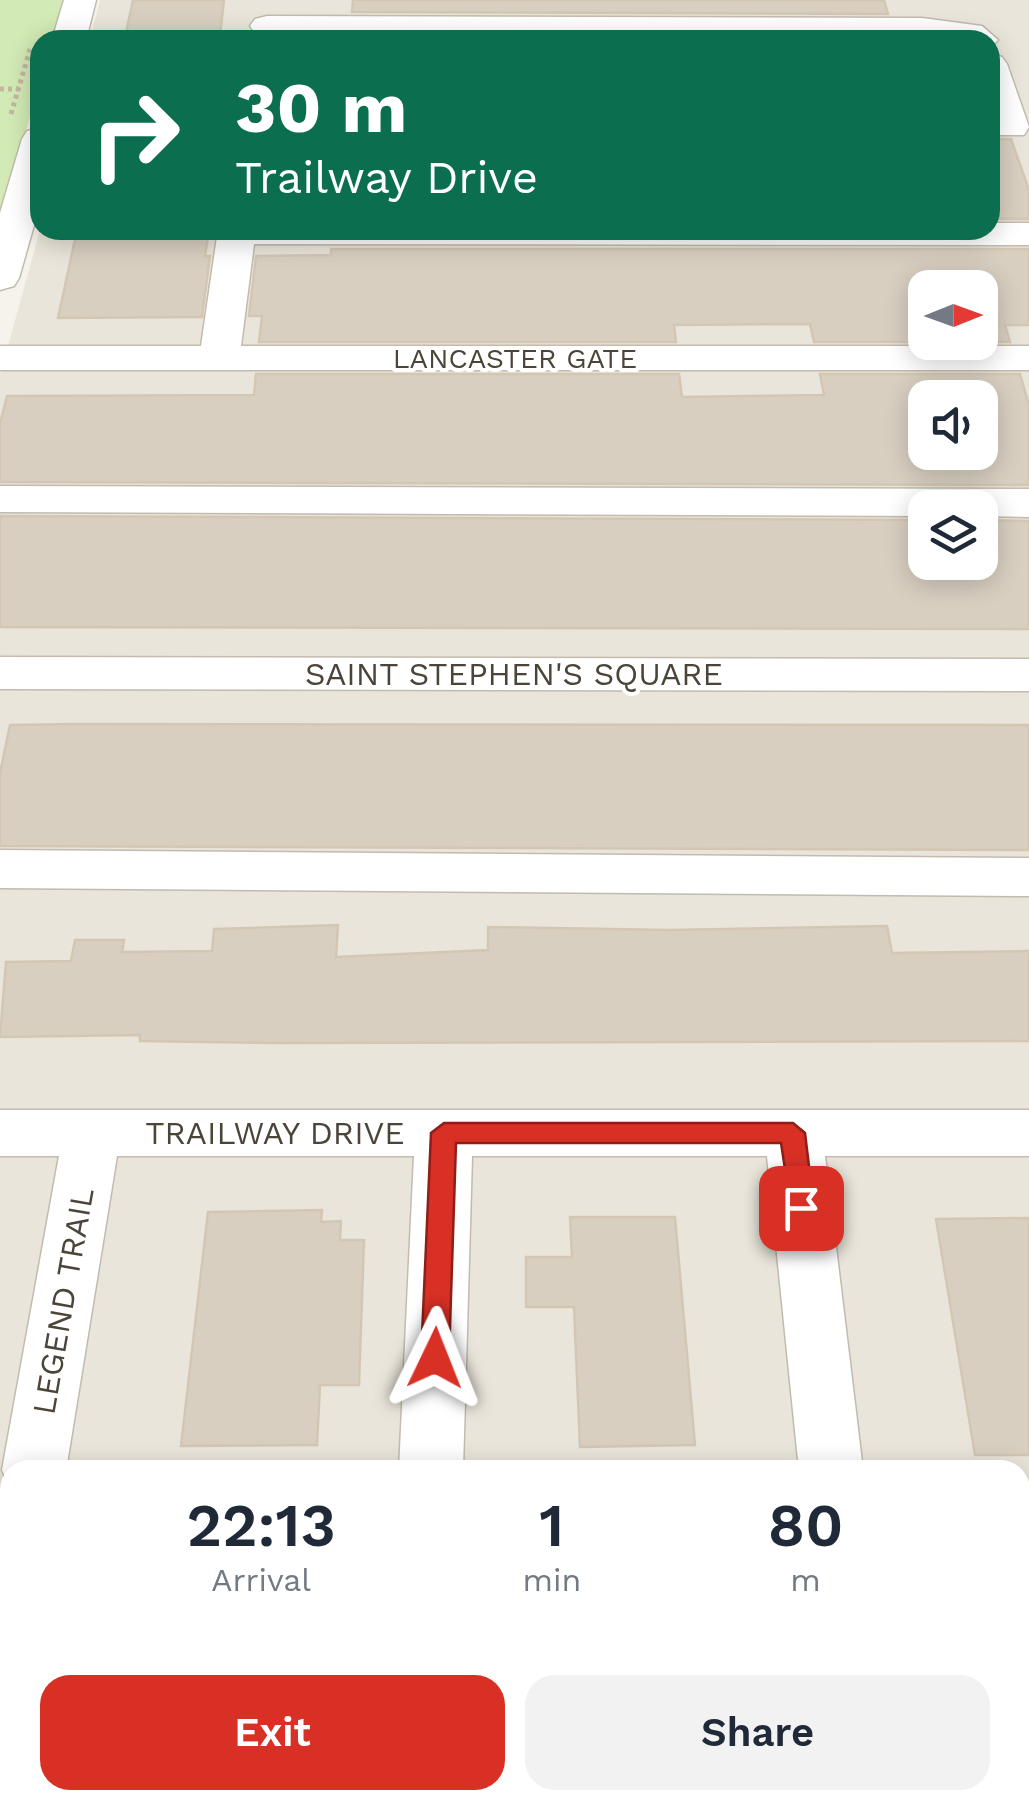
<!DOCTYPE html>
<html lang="en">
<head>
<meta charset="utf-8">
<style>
  body { margin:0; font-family:"Work Sans",sans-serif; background:#f2f2f3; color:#1f2937; height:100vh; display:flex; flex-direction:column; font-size:38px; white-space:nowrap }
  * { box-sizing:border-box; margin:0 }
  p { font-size:32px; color:#747a83 }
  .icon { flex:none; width:55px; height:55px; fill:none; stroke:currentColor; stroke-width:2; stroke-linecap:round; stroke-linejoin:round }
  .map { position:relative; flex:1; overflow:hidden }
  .panel { position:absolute; left:0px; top:1460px; width:1030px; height:350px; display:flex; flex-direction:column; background:#fff; border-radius:30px 30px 0 0; box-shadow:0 5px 25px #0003 }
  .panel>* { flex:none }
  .top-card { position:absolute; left:30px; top:30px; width:970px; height:210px; border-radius:30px; box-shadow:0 5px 25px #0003; background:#0b6e4f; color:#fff; overflow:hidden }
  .needle { width:65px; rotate:89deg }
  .buttons { position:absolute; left:908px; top:270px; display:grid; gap:20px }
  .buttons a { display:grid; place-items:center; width:90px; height:90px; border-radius:20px; background:#fff; box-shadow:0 5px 25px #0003; font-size:50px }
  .pin { position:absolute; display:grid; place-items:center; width:85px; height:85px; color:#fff; margin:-42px; border-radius:20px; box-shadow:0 5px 15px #0006 }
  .me { position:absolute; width:110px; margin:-55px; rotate:2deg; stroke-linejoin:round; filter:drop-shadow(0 0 8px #0008) }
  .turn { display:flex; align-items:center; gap:35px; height:210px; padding:0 40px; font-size:45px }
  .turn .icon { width:130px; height:130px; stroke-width:2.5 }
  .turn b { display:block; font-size:70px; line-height:85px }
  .eta { display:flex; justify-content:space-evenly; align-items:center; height:170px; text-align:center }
  .eta b { font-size:60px; font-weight:600; line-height:70px }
  .cta { display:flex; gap:20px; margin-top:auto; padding:20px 40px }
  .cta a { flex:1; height:115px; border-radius:30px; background:#d93025; color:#fff; font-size:40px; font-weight:600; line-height:115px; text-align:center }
  .cta a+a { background:#f2f2f3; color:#1f2937 }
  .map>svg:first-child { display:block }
</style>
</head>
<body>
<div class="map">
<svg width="1029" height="1810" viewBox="0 0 1029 1810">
  <rect width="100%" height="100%" fill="#f6f3ec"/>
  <path fill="#eae5da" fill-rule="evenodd" d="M100,0h929v1810h-1029v-1435l40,-145h950v-190h-900zM925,288h55v54h-55zM925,398h55v54h-55zM925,508h55v54h-55zM10,1470h1010v330h-1010z"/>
  <path fill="#d2eab5" d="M0,0h64l-11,40h-13v43l-40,136z"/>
  <g fill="#d8cfc1" stroke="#d3c7b4" stroke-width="2.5" fill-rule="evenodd">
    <path d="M133,0h91l-4,36 -95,1z"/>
    <path d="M353,0h531l4,14 -536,-2z"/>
    <path d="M990,129l8,10h13l18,51v29h-39z"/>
    <path d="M77,230h132l-4,26h5l-8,61 -144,1z"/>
    <path d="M331,249h698v76h-24l5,17h-30v-54h-55v54h-111l-4,-18 -136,1 2,17h-417l3,-26h-13l7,-60 75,-1z"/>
    <path d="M256,374h423l3,23 142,-2 -4,-21h200l9,31v80l-1029,-3v-58l7,-28 247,-1zM925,398h55v54h-55z"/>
    <path d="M0,516l925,4v42h55v-42l49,1v108l-1029,-2z"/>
    <path d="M74,724l955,1v125l-1029,-4v-73l10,-48z"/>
    <path d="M338,925l-2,32 152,-7v-23l183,3 216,-4 5,27 137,-2v90l-751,2 -138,-2v-6l-140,2 6,-75 65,-1 4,-21h49l-2,12 90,-1 2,-22z"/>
    <path d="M322,1210l-1,12 20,-1 -1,19h24l-5,145h-39l-3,60 -136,1 27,-234z"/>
    <path d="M570,1217h105l20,228 -115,2 -6,-140h-48v-50h46z"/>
    <path d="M1029,1218v237h-54l-39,-236z"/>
  </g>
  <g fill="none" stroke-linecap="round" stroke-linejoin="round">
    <defs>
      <g id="minor">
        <path d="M64,0h32l-10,40h-34z"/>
        <path d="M267,16l655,2 60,8 16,14 -8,8v-8l-68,-2 -667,-5 -5,-7 5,-7z"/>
        <path d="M990,54l12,3 5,7 22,63 -5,8h-26l-5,-8z"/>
        <path d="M40,128v76l-21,74 -5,8 -14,4v-77l22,-74 5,-8z"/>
        <path d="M990,223h39v22l-775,-1 -13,102h788v24h-1029v-24h201l17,-116h772z"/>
        <path d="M0,486l1029,3v28l-49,-1v-8h-55v8l-925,-4z"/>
        <path d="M0,657l1029,2v32l-1029,-2z"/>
        <path d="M0,850l1029,8v38l-1029,-8z"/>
        <path d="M0,1110h1029v46h-204l38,314h-64l-32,-314h-295l-9,314h-64l15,-314h-297l-51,314h-56v19l-8,-19 57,-314h-59z"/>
        <path d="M10,1575v121l-10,4v-121z"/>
        <path d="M382,1800h72l-1,10h-72z"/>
        <path d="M833,1800h72l1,10h-72z"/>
      </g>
    </defs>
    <use href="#minor" stroke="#c2bbae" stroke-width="3"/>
    <g stroke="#c4b79f" stroke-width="5" stroke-dasharray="4 4" stroke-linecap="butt">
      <path d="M0,89h19"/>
      <path d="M11,114l19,-65"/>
    </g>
    <use href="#minor" fill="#fff" fill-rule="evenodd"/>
  </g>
  <path fill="#d93025" stroke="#8d1f18" stroke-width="2.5" d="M444,1123h349l12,10 9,75 -4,7h-18l-11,-72h-325l-7,215 -4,8 -10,4 -10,-4 -4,-8 10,-225z"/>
  <g text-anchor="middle" stroke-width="8" stroke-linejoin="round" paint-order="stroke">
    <g font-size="28" fill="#4b4439" stroke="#fff">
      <text x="515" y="368">LANCASTER GATE</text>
    </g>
    <g font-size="32" fill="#4b4439" stroke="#fff">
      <text x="514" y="685">SAINT STEPHEN'S SQUARE</text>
      <text x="275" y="1144">TRAILWAY DRIVE</text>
      <text transform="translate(63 1301) rotate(-80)" y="11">LEGEND TRAIL</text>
    </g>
  </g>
</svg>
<div class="buttons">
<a><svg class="needle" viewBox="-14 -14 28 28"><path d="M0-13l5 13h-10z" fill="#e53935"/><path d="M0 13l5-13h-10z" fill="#747a83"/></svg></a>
<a><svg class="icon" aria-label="sound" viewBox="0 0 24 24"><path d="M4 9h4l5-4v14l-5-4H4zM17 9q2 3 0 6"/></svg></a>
<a><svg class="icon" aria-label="layers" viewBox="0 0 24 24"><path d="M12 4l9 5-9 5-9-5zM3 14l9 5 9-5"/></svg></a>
</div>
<div class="pin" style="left:801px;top:1208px;background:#d93025"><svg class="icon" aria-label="arrive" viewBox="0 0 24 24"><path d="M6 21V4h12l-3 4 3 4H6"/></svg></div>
<svg class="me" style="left:435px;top:1358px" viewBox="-20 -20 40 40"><path d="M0-17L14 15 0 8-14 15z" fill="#d93025" stroke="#fff" stroke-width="4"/></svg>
<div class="top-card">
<div class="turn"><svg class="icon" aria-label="right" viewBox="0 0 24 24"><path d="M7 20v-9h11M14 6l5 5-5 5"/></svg><div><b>30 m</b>Trailway Drive</div></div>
</div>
<section class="panel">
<div class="eta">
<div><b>22:13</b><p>Arrival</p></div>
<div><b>1</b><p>min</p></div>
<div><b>80</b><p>m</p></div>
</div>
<div class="cta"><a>Exit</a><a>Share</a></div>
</section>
</div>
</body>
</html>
